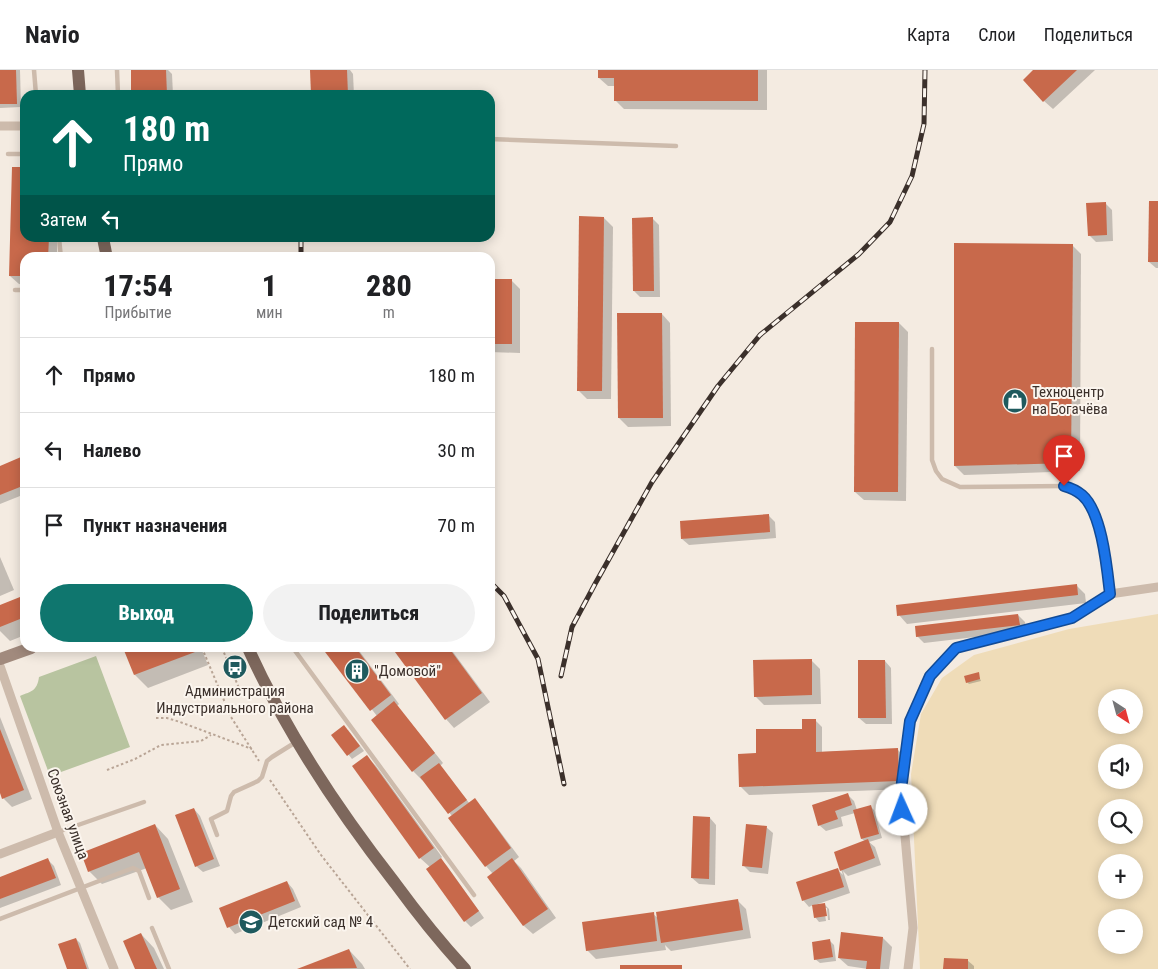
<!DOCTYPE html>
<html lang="ru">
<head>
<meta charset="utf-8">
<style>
  body { margin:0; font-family:"Roboto Condensed",sans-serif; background:#f2f2f2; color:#202124; height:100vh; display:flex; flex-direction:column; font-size:19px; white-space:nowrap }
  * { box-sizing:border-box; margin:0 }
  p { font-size:16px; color:#757577 }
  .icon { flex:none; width:28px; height:28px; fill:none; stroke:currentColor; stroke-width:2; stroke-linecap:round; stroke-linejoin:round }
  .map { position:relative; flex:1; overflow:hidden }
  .panel { position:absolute; left:20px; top:182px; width:475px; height:400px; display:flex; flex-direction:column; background:#fff; border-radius:15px; box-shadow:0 2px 12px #0003 }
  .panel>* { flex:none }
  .guide { position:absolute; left:20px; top:20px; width:475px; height:152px; border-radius:15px; box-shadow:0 2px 12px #0003; background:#00695c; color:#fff; overflow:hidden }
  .needle { width:32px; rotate:144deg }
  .fabs { position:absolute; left:1098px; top:619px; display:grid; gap:10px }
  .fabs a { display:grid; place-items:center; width:45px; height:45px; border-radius:50%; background:#fff; box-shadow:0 2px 12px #0003; font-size:25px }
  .pin { position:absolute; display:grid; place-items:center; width:42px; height:42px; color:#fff; margin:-51px -21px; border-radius:50% 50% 50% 0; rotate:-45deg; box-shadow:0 0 5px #0007 }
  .pin .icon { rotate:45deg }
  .me { position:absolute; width:55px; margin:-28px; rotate:358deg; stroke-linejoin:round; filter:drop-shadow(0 0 4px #0008) }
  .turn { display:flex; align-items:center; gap:18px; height:105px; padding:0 20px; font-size:22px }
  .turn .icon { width:65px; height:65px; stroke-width:2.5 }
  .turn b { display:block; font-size:35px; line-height:42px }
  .then { display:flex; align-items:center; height:48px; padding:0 20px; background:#0003; gap:10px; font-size:19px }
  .eta { display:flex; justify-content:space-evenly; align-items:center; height:85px; text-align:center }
  .eta b { font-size:30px; font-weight:800; line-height:35px }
  .cta { display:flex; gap:10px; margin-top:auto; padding:10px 20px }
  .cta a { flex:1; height:58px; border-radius:30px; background:#0f766e; color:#fff; font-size:20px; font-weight:800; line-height:58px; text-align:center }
  .cta a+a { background:#f2f2f2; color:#202124 }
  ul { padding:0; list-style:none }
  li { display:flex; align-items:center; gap:15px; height:75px; padding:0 20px; border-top:1px solid #e0e0e0 }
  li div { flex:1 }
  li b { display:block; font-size:19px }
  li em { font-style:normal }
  header { display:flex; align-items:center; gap:30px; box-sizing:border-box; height:70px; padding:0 25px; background:#fff; border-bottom:1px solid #e0e0e0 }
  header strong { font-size:24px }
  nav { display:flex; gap:28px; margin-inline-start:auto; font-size:18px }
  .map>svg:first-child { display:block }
</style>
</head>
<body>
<header>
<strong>Navio</strong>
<nav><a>Карта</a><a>Слои</a><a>Поделиться</a></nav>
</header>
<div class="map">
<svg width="1158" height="899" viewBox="0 0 1158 899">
  <rect width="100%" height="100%" fill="#f4ebe1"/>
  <path fill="#b8c4a0" d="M96,586l34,91 -80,29 -30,-80c12,-5 17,-5 19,-19z"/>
  <path fill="#efdcb8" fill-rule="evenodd" d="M1158,544v355h-238l-9,-195 10,-60 21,-36 32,-23 95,-26zM1106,628h28v27h-28zM1106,682h28v28h-28zM1106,738h28v27h-28zM1106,792h28v28h-28zM1106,848h28v27h-28z"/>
  <g fill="#0003">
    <path d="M0,0h20l1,37 -21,1z"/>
    <path d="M132,0h36l4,4 1,21h-40z"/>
    <path d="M312,0h38l3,4 1,21h-42z"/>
    <path d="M599,0h168v40l-143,-1 -9,-9v-14h-7l-9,-8z"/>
    <path d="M1035,0h60l-42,39 -9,-8z"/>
    <path d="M25,99v69h32v20h-32v27l-6,-1 -9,-8z"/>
    <path d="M1158,132v66h-2l-7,-6z"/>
    <path d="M1105,133l7,7 1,31 -17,1 -7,-7z"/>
    <path d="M604,148l9,9 -2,172h-24l-9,-9z"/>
    <path d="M653,149l6,6 1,72h-20l-6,-6z"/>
    <path d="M1072,175l9,9 -1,217 -116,4 -9,-9z"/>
    <path d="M490,210h21l9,9v64l-30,-1z"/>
    <path d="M662,244l8,9 1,103 -43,1 -9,-9z"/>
    <path d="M899,253l9,9 -2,169 -42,-1 -9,-8z"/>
    <path d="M20,389l5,5v30l-25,10v-37z"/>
    <path d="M768,445l7,7 1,16 -87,7 -7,-6z"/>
    <path d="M0,487l14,33 -14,6z"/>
    <path d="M1076,515l9,9 1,9 -179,21 -8,-9z"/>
    <path d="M25,526v39l-15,6 -10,-10v-25z"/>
    <path d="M1018,545l7,7 1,9 -102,12 -7,-7z"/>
    <path d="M124,578h77l7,17 -60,23 -13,-13z"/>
    <path d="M324,578h33l42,56 -2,2 46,57 -3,3 30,38 5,-4 8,9 36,48 -5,4 7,7 35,50 -23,16 -9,-8 -35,-49 4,-3 -7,-8 -34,-50 -29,-37 -1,1 -9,-9 -36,-55z"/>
    <path d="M393,578h57l40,54 -36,26 -8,-9z"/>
    <path d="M811,590l9,9 1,35 -57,1 -9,-9z"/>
    <path d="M885,591l6,7 1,56h-26l-7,-6z"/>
    <path d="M978,604l3,7 -12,3 -2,-2z"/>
    <path d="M0,647l32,82 -20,8 -9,-9 -3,-9z"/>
    <path d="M815,650l7,7v25l75,-3 9,9 1,31 -158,6 -9,-9 20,-31 43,-25z"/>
    <path d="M348,660l16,21 -12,8 -19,-24z"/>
    <path d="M367,687l9,9 66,91 -2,2 7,7 37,52 -13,9 -6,-6 -35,-54 -10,-9z"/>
    <path d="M848,725l6,6 3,9 13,-4 4,4 8,28 -13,4 6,5 6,18 -33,11 -5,-5 7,22 -35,12h10l4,4 1,11h-2l-1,-12h-3l2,13 -7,1 -4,-5 -2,-12 -4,2 -6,-7 35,-30 5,5 -8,-22 31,-11 -4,-3 -7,-26 -14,4 2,9 -17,5 -7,-6z"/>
    <path d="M194,739l6,7 20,50 -17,6 -7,-6z"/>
    <path d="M710,748l6,7 -1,60 -16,-1 -7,-6z"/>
    <path d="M155,755l13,14 25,63 -22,8 -13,-13 -11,-29 -45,16 -13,-13z"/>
    <path d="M766,757l7,6 -5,41 -18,-2 -7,-7z"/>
    <path d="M48,790l6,6 7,19 -61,23v-30z"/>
    <path d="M287,812l6,7 8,18 -66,27 -6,-7z"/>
    <path d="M737,830l9,9 5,29 -80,13 -6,-6 1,5 -70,9 -9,-9 66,-36 6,5z"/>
    <path d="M141,864l13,14 10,21h-28z"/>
    <path d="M883,868l9,9 -3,22h-21l-20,-3 -9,-8z"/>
    <path d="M76,869l4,4 9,26h-21z"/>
    <path d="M830,871l4,4 2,16 -16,2 -5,-4z"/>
    <path d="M349,880l13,14 3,5h-65z"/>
    <path d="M967,890l7,6v3h-29z"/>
  </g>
  <g fill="#c8694b">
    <path d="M0,0h16l1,34h-17z"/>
    <path d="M131,0h35l1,25h-36z"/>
    <path d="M310,0h37l1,25h-37z"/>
    <path d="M598,0h160v31h-144v-23h-16z"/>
    <path d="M1033,0h44l-34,32 -20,-22z"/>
    <path d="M12,97h13v71h24l-1,20h-23v18h-16z"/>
    <path d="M1149,131h9v61h-10z"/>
    <path d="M1106,132l1,33 -19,1 -2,-33z"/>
    <path d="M579,146l25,1 -2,174h-25z"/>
    <path d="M653,147l1,74h-21l-1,-73z"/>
    <path d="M954,173l119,1 -2,219 -117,3z"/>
    <rect x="490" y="209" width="22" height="65"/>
    <path d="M617,243h45l1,105h-45z"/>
    <path d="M855,252h44l-1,170h-44z"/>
    <path d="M21,387l4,11v17l-25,10v-29z"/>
    <path d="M769,444l1,18 -89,7 -1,-18z"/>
    <path d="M1077,514l1,11 -181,21 -1,-11z"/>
    <path d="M25,525v22l-25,10v-22z"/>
    <path d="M1018,544l2,11 -104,12 -1,-11z"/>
    <path d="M123,578h71l1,4 -61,23z"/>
    <path d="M322,578h34l35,47 -21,16z"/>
    <path d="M392,578h57l33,45 -37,27z"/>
    <path d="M812,589v36l-58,2 -1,-37z"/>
    <path d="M858,590h27l1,58h-28z"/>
    <path d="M979,602l1,7 -14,4 -2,-7z"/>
    <path d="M394,631l41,52 -23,19 -41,-52z"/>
    <path d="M802,649h14v33l82,-4 1,33 -160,6 -1,-33 18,-1v-24h46z"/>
    <path d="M344,655l16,21 -13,10 -16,-21z"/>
    <path d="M0,659l24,61 -22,9 -2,-6z"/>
    <path d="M367,685l67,93 -15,11 -67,-93z"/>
    <path d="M439,693l28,37 -19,14 -28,-37z"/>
    <path d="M848,723l4,12 -17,6 3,8 -20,7 -6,-21z"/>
    <path d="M475,728l36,50 -26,19 -37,-49z"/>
    <path d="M871,735l8,29 -18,5 -8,-29z"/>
    <path d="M194,738l20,51 -19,8 -20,-52z"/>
    <path d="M693,746l17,1 -1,62 -18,-1z"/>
    <path d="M155,754l25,65 -23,9 -18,-46 -51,20 -7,-19z"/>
    <path d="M746,754l21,2 -5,42 -20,-2z"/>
    <path d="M868,769l7,19 -35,13 -6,-19z"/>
    <path d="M48,788l8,20 -56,21v-22z"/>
    <path d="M441,788l38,53 -15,11 -38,-53z"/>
    <path d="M512,788l36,51 -25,17 -36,-49z"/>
    <path d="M838,798l6,19 -42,14 -6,-19z"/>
    <path d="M287,811l8,20 -68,27 -8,-20z"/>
    <path d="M738,829l5,31 -82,13 -5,-31z"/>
    <path d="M825,833l2,13 -13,2 -2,-13z"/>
    <path d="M654,842l3,29 -71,10 -4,-29z"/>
    <path d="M841,862l42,5 -3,32h-14l1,-8 -29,-3z"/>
    <path d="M141,863l16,36h-22l-12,-28z"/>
    <path d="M76,868l11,31h-20l-9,-25z"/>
    <path d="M830,869l3,18 -19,3 -2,-18z"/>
    <path d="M349,879l8,19 -60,1z"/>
    <path d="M944,888l24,1v10h-25z"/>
    <rect x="620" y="895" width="62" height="4"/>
  </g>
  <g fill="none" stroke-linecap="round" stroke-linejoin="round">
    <g stroke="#b9a596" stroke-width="2" stroke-dasharray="2.5 2.5" stroke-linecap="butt">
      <path d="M202,578l29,69 28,44"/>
      <path d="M222,578l17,40"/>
      <path d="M156,648h11l13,4 72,27"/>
      <path d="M107,700l28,-11 26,-14 40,-4 10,-6"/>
      <path d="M270,710l51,75 89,114"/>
    </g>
    <g stroke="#cdbbac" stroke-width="4.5">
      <path d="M34,0l2,25"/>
      <path d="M117,0l1,25"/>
      <path d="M490,69l186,7"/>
      <path d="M8,84h17"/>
      <path d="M59,168l2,20"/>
      <path d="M15,220h10"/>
      <path d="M932,279v111l4,11 6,8 18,8 104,-1c8,3 15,5 20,12 18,19 23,70 26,96"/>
      <path d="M293,578l181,247"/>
      <path d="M58,762l86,-30"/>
      <path d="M217,765l-6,-16 16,-8 4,-15 3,-4 24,-11 4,-4 5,-16 5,-4 24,-15"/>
      <path d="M0,849l133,-51 6,3 10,27"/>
      <path d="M152,858l17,41"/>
    </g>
    <g stroke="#cdbbac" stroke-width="9">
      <path d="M0,56h25"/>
      <path d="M0,596l58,166 56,137"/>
      <path d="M0,784l58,-22"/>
      <path d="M908,899l5,-41 -12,-138 9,-69 20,-46 26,-27 116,-30 38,-24 48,-7"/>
    </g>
    <path stroke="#a18a7d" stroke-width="12" d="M0,589l31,-11"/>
    <g stroke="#7d675c" stroke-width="12">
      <path d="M78,0l2,25"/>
      <path d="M103,168l4,20"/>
      <path d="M248,578c38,84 90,162 147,235 22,30 45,59 70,86"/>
    </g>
    <defs>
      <g id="rail">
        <path d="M301,168v20"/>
        <path d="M490,512l14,14 34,63 26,125"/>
        <path d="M561,606l11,-49 23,-43 57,-102 66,-96 42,-51 99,-81 31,-32 22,-46 12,-52 1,-54"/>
      </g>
    </defs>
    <use href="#rail" stroke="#3b302b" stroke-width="5"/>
    <use href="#rail" stroke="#fbf5ee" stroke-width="3" stroke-dasharray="9" stroke-linecap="butt"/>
  </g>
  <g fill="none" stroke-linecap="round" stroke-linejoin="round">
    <defs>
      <path id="route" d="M902,740l-1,-20 9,-69 20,-45 26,-28 116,-30 38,-24c-3,-26 -8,-82 -28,-99 -6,-5 -11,-7 -18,-9"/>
    </defs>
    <use href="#route" stroke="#114b97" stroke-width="12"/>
    <use href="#route" stroke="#1a73e8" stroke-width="9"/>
  </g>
  <defs>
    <symbol id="shop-disc" viewBox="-11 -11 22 22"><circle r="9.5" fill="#1f5a5e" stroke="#fbf5ee"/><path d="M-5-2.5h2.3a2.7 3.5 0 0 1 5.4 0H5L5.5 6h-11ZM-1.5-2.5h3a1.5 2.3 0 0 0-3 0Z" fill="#fff"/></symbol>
    <symbol id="bus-disc" viewBox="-11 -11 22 22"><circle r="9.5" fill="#1f5a5e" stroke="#fbf5ee"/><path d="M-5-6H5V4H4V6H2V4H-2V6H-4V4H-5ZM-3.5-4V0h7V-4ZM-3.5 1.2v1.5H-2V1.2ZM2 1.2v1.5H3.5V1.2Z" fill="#fff"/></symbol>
    <symbol id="building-disc" viewBox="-11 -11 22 22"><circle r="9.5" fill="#1f5a5e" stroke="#fbf5ee"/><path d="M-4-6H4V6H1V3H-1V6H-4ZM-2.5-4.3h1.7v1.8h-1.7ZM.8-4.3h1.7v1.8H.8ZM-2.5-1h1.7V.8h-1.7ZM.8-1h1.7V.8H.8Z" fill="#fff"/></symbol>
    <symbol id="school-disc" viewBox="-11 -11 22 22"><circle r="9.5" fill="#1f5a5e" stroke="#fbf5ee"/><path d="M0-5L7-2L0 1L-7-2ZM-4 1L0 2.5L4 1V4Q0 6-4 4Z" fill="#fff"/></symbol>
  </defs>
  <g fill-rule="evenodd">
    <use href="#shop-disc" x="1001" y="317" width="28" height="28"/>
    <use href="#bus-disc" x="221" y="583" width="28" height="28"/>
    <use href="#building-disc" x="343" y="587" width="28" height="28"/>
    <use href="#school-disc" x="237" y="838" width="28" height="28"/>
  </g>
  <g text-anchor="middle" stroke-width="4" stroke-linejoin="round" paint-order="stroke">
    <g font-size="15" fill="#3b302b" stroke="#fbf5ee" text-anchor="start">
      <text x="1032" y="327">Техноцентр<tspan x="1032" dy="17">на Богачёва</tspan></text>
      <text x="374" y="606">"Домовой"</text>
      <text x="235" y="626" text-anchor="middle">Администрация<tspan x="235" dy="17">Индустриального района</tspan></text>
      <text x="268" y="857">Детский сад № 4</text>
    </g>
    <g font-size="15" fill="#3b302b" stroke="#fbf5ee">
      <text transform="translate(68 744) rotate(70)" y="5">Союзная улица</text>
    </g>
  </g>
</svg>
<div class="fabs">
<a><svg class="needle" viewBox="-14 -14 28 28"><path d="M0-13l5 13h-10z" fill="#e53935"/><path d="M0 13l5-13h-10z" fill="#757577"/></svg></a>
<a><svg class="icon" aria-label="sound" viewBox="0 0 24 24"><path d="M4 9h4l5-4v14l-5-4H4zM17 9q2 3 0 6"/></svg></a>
<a><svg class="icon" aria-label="search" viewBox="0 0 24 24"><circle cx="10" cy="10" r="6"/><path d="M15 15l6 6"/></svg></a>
<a>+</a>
<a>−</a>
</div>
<div class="pin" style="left:1064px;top:416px;background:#d93025"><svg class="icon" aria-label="arrive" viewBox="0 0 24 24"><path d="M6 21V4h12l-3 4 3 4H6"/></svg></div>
<svg class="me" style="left:902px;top:740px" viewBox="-20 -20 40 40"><circle r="19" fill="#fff"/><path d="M0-13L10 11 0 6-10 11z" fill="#1a73e8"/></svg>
<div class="guide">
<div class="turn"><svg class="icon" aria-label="ahead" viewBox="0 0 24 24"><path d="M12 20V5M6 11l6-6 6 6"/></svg><div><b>180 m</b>Прямо</div></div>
<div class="then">Затем<svg class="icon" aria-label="left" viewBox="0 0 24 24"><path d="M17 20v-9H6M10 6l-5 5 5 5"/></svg></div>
</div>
<section class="panel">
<div class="eta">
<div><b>17:54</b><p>Прибытие</p></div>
<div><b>1</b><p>мин</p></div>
<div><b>280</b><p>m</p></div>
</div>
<ul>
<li><svg class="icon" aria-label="ahead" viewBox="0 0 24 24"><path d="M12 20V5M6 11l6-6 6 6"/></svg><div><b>Прямо</b></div><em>180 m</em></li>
<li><svg class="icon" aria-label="left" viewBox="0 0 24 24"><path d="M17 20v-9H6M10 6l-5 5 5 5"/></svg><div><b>Налево</b></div><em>30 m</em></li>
<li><svg class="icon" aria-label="arrive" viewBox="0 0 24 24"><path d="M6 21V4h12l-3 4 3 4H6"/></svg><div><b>Пункт назначения</b></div><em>70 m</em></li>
</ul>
<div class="cta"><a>Выход</a><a>Поделиться</a></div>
</section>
</div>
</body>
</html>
